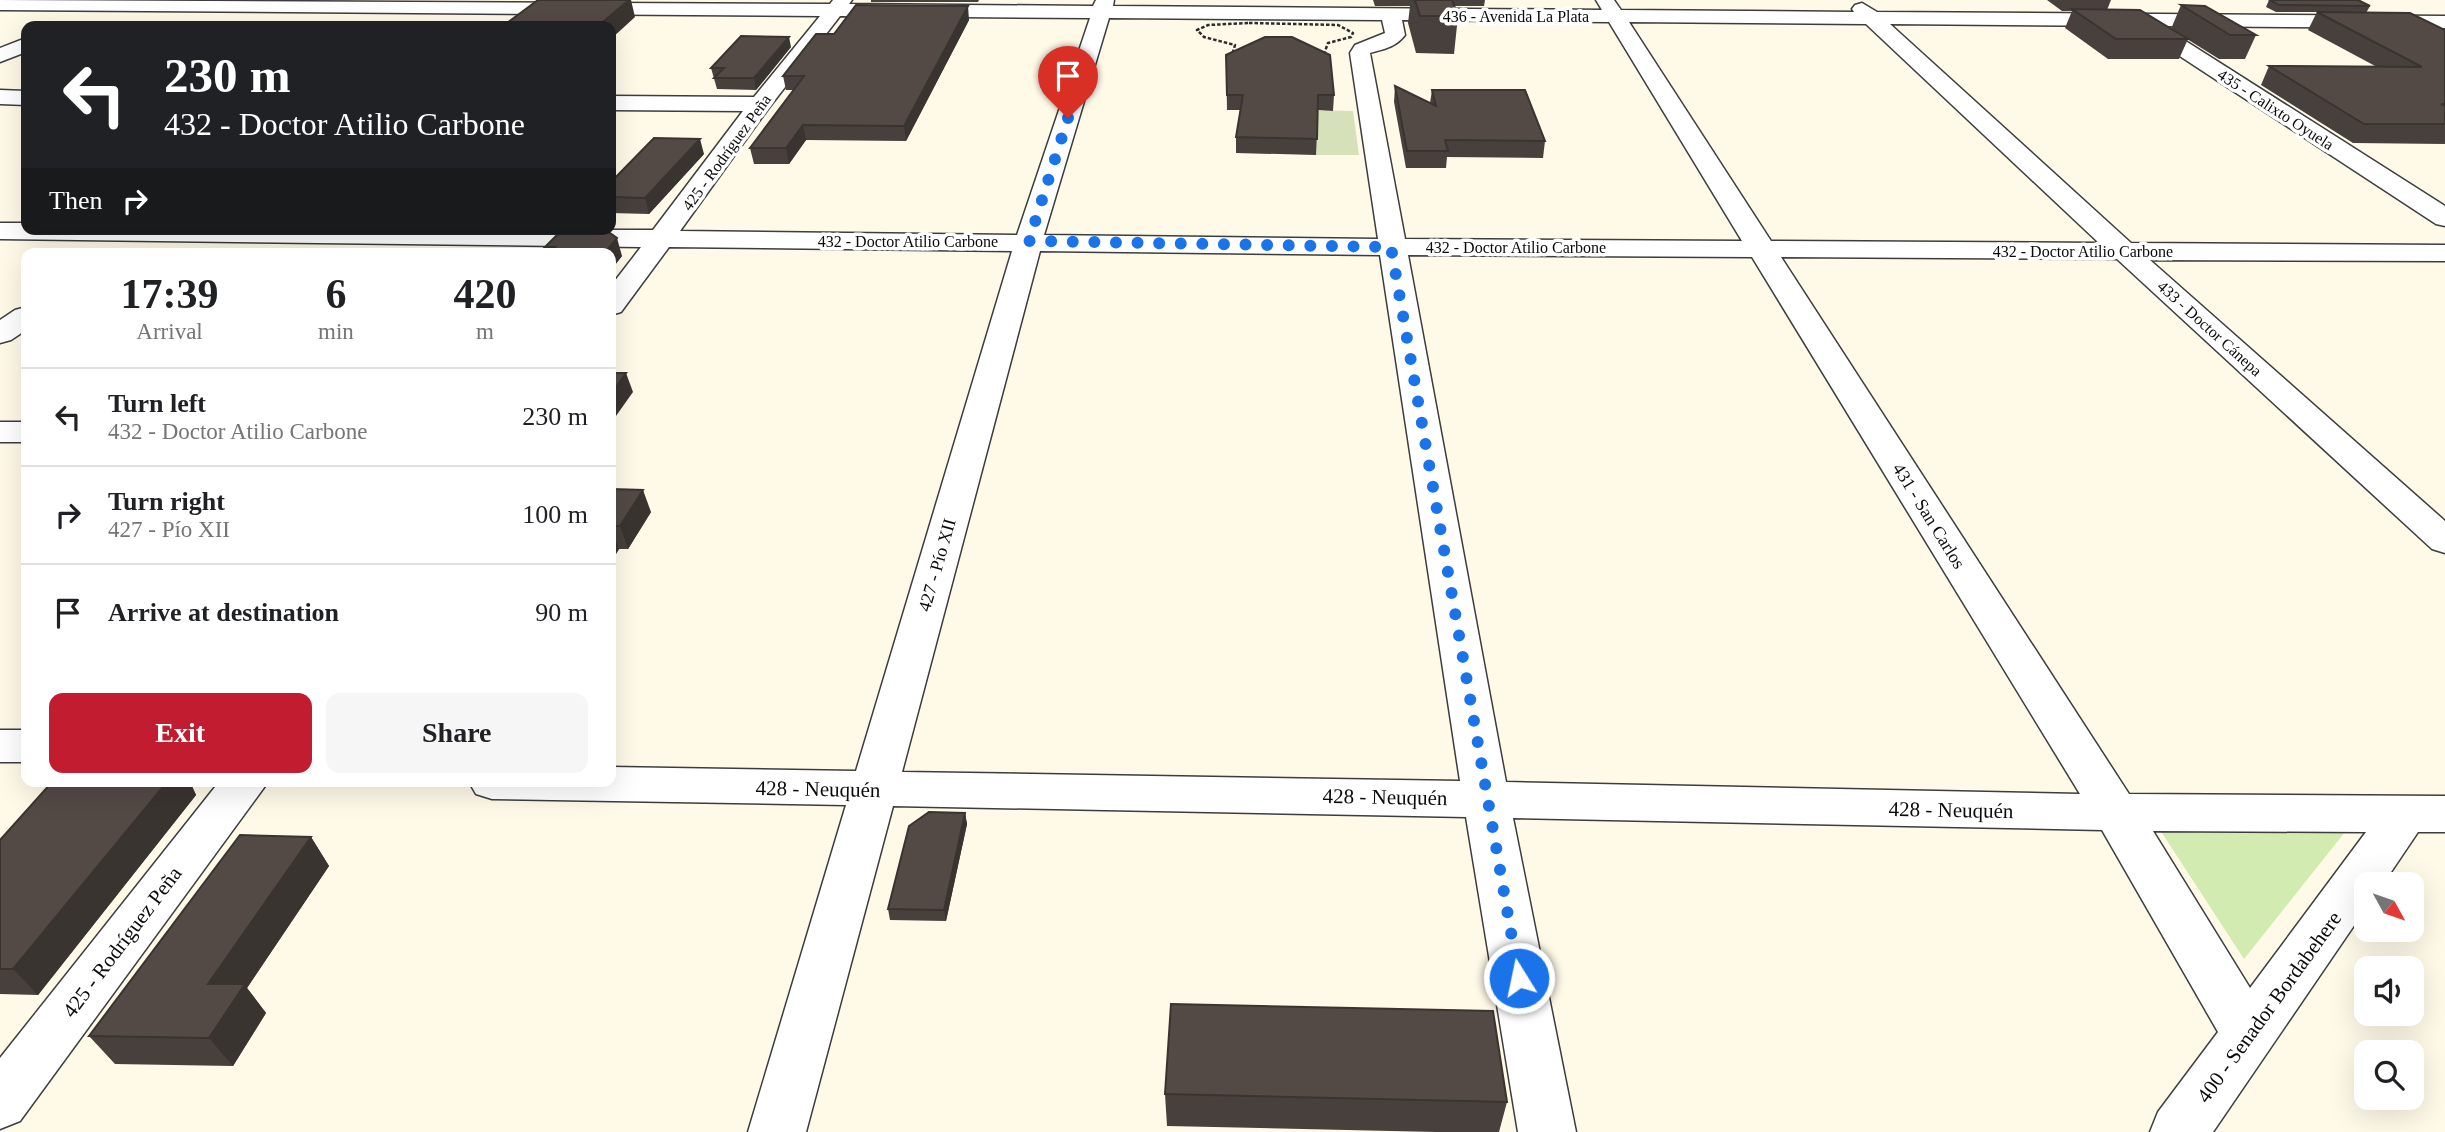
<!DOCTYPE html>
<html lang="en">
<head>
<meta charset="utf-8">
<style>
  body { margin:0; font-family:"Times New Roman",serif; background:#f6f6f6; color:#202124; height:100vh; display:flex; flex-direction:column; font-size:26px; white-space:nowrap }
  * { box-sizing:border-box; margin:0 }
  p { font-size:23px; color:#757577 }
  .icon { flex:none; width:38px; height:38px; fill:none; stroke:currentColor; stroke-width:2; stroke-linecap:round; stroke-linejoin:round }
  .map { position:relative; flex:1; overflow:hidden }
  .sheet { position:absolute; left:21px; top:248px; width:595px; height:539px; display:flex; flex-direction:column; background:#fff; border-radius:14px; box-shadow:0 7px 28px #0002 }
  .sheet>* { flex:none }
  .guide { position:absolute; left:21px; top:21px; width:595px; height:214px; border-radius:14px; box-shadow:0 7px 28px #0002; background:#202124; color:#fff; overflow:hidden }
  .needle { width:46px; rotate:130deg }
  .fabs { position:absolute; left:2354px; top:872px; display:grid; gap:14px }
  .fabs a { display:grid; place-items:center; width:70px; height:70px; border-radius:14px; background:#fff; box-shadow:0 7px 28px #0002; font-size:35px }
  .pin { position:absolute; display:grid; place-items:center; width:60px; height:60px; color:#fff; margin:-72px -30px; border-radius:50% 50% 50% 0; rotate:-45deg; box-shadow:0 0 7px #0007 }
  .pin .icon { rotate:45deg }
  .me { position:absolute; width:77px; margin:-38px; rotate:350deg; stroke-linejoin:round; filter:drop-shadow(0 0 5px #0008) }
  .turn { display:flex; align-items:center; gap:24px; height:147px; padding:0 28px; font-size:32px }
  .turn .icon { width:91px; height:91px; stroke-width:2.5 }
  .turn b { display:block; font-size:49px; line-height:60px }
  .then { display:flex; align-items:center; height:66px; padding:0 28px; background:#0003; gap:14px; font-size:26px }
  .eta { display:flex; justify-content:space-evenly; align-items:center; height:119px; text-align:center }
  .eta b { font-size:42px; font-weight:700; line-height:49px }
  .button { display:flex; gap:14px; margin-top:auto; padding:14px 28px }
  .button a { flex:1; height:80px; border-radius:14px; background:#c11c2f; color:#fff; font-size:28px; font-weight:700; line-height:80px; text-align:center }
  .button a+a { background:#f6f6f6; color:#202124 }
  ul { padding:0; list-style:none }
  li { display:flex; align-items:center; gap:21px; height:98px; padding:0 28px; border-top:2px solid #e0e0e0 }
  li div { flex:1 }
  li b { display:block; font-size:26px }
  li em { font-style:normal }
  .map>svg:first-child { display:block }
</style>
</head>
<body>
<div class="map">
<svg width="2445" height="1132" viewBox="0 0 2445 1132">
  <rect width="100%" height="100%" fill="#fff9e8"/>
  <path fill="#d2ebb0" d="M2160,830l185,2 -101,127z"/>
  <path fill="#d6e1b9" d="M1311,110l42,1 6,44h-43z"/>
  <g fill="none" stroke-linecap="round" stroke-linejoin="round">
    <defs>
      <g id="minor">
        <path d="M0,0l830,4 3,-4h19l-3,4 244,2 3,-6h18l-1,6 489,4 -6,-10h18l7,10 233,2 -2,-3 3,-4 7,-2 15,9 568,4v12l-283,-2 283,180v20l-9,-2 -302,-198 -244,-2 241,219 314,2v16l-295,-1 295,261v32l-13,-4 -315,-290 -336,-2 348,537 316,2v36h-27l-35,52h-17v24l-153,224h-63l8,-20 60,-80 -116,-202 -589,-12 63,314h-58l-52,-315 -573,-11 -87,326h-58l98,-327 -354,-6 -16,-5 -7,-12h142v-15l245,4 156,-520 -343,-4 -48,65 -10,3v-29l30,-39 -641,-8v-16h26v6l627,1 90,-119 -132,-1v-14l143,1 66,-81 -820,-6zM840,16l250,2 -73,217 -337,-4 88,-122zM1109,18l273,2 3,13 -30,12 -5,8 28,186 -334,-4zM1402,20l207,2 133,219 -337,-2 -35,-186c14,-4 26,-6 35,-18zM1629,22l237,2 233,219 -328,-2zM1040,251l340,4 80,526 -558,-9zM1408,255l344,2 328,537 -574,-12zM2153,831l213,1 -116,156z"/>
        <path d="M26,38v14l-26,10v-14z"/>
        <path d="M0,90l26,1v14l-26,-1z"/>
        <path d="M26,307v23l-15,10 -11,3v-23l15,-10z"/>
        <rect x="0" y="422" width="26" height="20"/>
        <rect x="0" y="730" width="26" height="32"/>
        <path d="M219,782h49l-248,339 -20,8v-71z"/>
      </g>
    </defs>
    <use href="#minor" stroke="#3d3d3d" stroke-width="3"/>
    <path stroke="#2c2c2c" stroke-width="2.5" stroke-dasharray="3.5 2" stroke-linecap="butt" d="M1249,23l89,2 15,8 -2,4 -23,6 -4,11 -70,3 -21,-5 2,-7 -31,-8 -7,-7 11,-5z"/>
    <use href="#minor" fill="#fff" fill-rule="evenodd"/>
  </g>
  <g fill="#47403c">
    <path d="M871,0h108l-1,2h-107z"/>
    <path d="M1373,0h112l-1,6h-30l4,10 -4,38 -38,-1 -8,-30 2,-17h-35z"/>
    <path d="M2047,0h64l-4,10 81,29 -9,20h-71l-43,-31 7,-17h-10z"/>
    <path d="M2269,0l101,6 -4,7 79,17v114l-92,-1 -92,-58 8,-19 108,1 -69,-37 9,-18h-41l-10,-5z"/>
    <path d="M2181,5l75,30 -11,24h-26l-48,-30z"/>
    <path d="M969,20l-63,121 -100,-1 -17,24h-35l-4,-16 44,-58h-8l-3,-14 51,-42z"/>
    <path d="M791,47l-35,43 -39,-1 -6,-21z"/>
    <path d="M1226,55l108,40 -1,16 -15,-1 -2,45 -80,-2v-16l4,-27h-13z"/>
    <path d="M1395,86l35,17 2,-13 113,51 -2,17 -96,-1 -1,11h-40l-12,-66z"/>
    <path d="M704,154l-55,60 -38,-1v-31z"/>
    <path d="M561,231l61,25 -11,14v-16h-63l-3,-7z"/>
    <path d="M611,489l40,23 -23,37h-9l-8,13z"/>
    <path d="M52,782h138l6,13 -158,200 -38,-1v-154z"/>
    <path d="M965,813l2,11 -21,97 -56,-1 -2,-11z"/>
    <path d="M311,837l18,29 -82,122 19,25 -33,53 -118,-2 -26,-28z"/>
    <path d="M1165,1094l342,8 -8,30h-63l-269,-6z"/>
  </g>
  <g fill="#3a3431">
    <path d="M629,0h2l4,17 -24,22v-13h-13z"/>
    <path d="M968,6l1,14 -63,121 -2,-15z"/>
    <path d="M789,37l2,10 -35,43 -2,-12z"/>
    <path d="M803,125l3,15 -17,24 -3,-16z"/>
    <path d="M700,139l4,15 -55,60 -4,-16z"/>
    <path d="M617,238l5,18 -11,14v-16h-7z"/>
    <path d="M626,373l7,19 -22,31v-29z"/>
    <path d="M643,490l8,22 -23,37 -8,-23z"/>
    <path d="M611,527l8,22 -8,13z"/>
    <path d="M167,782h23l6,13 -158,200 -25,-26z"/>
    <path d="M965,813l2,11 -21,97 -2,-11z"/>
    <path d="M311,837l18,29 -82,122 19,25 -33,53 -24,-28 -1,-54z"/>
  </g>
  <g fill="#534a46" stroke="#3a3431" stroke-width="2">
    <path d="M538,0h91l-31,26h-95z"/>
    <path d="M1415,0h37l6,16h-38z"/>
    <path d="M2270,0h88l12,6 -91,-1z"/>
    <path d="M856,5l112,1 -64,120 -101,-1 -17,23h-36l54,-72h-21l33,-42h18z"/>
    <path d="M2181,5l24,1 51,29h-26z"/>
    <path d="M2072,9l68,1 48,29h-72z"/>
    <path d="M2317,12l93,1 35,17v74h-4l4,2v18h-81l-95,-58 153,1z"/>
    <path d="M741,36l48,1 -35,41h-40l10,-10h-13z"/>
    <path d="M1265,37h27l38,18 4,40h-16l-1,44 -81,-2 7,-42h-16l-1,-40z"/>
    <path d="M1395,86l41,20 -4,-16h93l20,51 -100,-1 3,11h-41z"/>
    <path d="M654,138l46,1 -55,59 -34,-1v-15z"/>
    <path d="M561,231h46l10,7 -13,16h-55l6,-7h-10z"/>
    <path d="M611,373h15l-15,21z"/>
    <path d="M611,489l32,1 -23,36h-9z"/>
    <path d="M52,782h115l-154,187h-13v-129z"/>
    <path d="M929,812l36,1 -21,97 -56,-1 21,-83z"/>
    <path d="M240,835l71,2 -103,147h37l-36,54 -120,-2z"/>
    <path d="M1171,1004l322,7 14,91 -342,-8z"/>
  </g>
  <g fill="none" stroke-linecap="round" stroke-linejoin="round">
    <path stroke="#1a73e8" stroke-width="12" stroke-dasharray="0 21.6" d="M1068,118l-39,123 362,6 128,731"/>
  </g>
  <g text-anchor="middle" stroke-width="7" stroke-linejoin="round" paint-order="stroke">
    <g font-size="16" fill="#0a0a0a" stroke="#fff">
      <text x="1516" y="22">436 - Avenida La Plata</text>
      <text transform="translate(2276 109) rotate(33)" y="6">435 - Calixto Oyuela</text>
      <text transform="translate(726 152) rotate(-54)" y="6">425 - Rodríguez Peña</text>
      <text x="908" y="247">432 - Doctor Atilio Carbone</text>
      <text x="1516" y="253">432 - Doctor Atilio Carbone</text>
      <text x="2083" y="257">432 - Doctor Atilio Carbone</text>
      <text transform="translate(2210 328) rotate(42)" y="6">433 - Doctor Cánepa</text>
    </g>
    <g font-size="18" fill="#0a0a0a" stroke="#fff">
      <text transform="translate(1929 516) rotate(58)" y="6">431 - San Carlos</text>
      <text transform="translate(937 565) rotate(-74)" y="6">427 - Pío XII</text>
    </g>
    <g font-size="21" fill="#0a0a0a" stroke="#fff">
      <text transform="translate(818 789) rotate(1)" y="7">428 - Neuquén</text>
      <text transform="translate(1385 797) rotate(1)" y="7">428 - Neuquén</text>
      <text transform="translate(1951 810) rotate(1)" y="7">428 - Neuquén</text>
      <text transform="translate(122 942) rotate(-53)" y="7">425 - Rodríguez Peña</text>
      <text transform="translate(2269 1007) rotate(-54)" y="7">400 - Senador Bordabehere</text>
    </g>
  </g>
</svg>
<div class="fabs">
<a><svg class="needle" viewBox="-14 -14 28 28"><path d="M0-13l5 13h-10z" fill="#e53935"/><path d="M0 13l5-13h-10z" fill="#757577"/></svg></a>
<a><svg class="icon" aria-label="sound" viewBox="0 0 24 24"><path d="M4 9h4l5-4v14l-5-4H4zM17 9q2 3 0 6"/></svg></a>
<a><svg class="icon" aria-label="search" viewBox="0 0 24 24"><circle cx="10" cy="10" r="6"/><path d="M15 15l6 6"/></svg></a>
</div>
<div class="pin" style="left:1068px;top:118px;background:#d93025"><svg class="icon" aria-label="arrive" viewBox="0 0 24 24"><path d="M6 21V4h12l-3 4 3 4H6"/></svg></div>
<svg class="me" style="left:1519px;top:978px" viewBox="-20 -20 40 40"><circle r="17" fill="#1a73e8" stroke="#fff" stroke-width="3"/><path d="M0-11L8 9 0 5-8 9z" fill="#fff"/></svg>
<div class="guide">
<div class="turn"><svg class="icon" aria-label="left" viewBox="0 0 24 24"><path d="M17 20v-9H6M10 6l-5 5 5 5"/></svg><div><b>230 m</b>432 - Doctor Atilio Carbone</div></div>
<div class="then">Then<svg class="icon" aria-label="right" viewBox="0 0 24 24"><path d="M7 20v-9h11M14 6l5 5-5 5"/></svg></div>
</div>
<section class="sheet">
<div class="eta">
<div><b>17:39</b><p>Arrival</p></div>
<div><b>6</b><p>min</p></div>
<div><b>420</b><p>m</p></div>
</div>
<ul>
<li><svg class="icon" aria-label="left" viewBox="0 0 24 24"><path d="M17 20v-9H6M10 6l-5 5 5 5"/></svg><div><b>Turn left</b><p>432 - Doctor Atilio Carbone</p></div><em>230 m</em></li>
<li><svg class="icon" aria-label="right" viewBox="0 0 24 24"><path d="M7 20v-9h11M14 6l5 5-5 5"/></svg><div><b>Turn right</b><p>427 - Pío XII</p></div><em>100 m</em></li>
<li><svg class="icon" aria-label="arrive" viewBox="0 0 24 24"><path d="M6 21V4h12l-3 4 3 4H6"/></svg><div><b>Arrive at destination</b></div><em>90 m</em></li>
</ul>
<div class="button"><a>Exit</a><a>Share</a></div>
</section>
</div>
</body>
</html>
